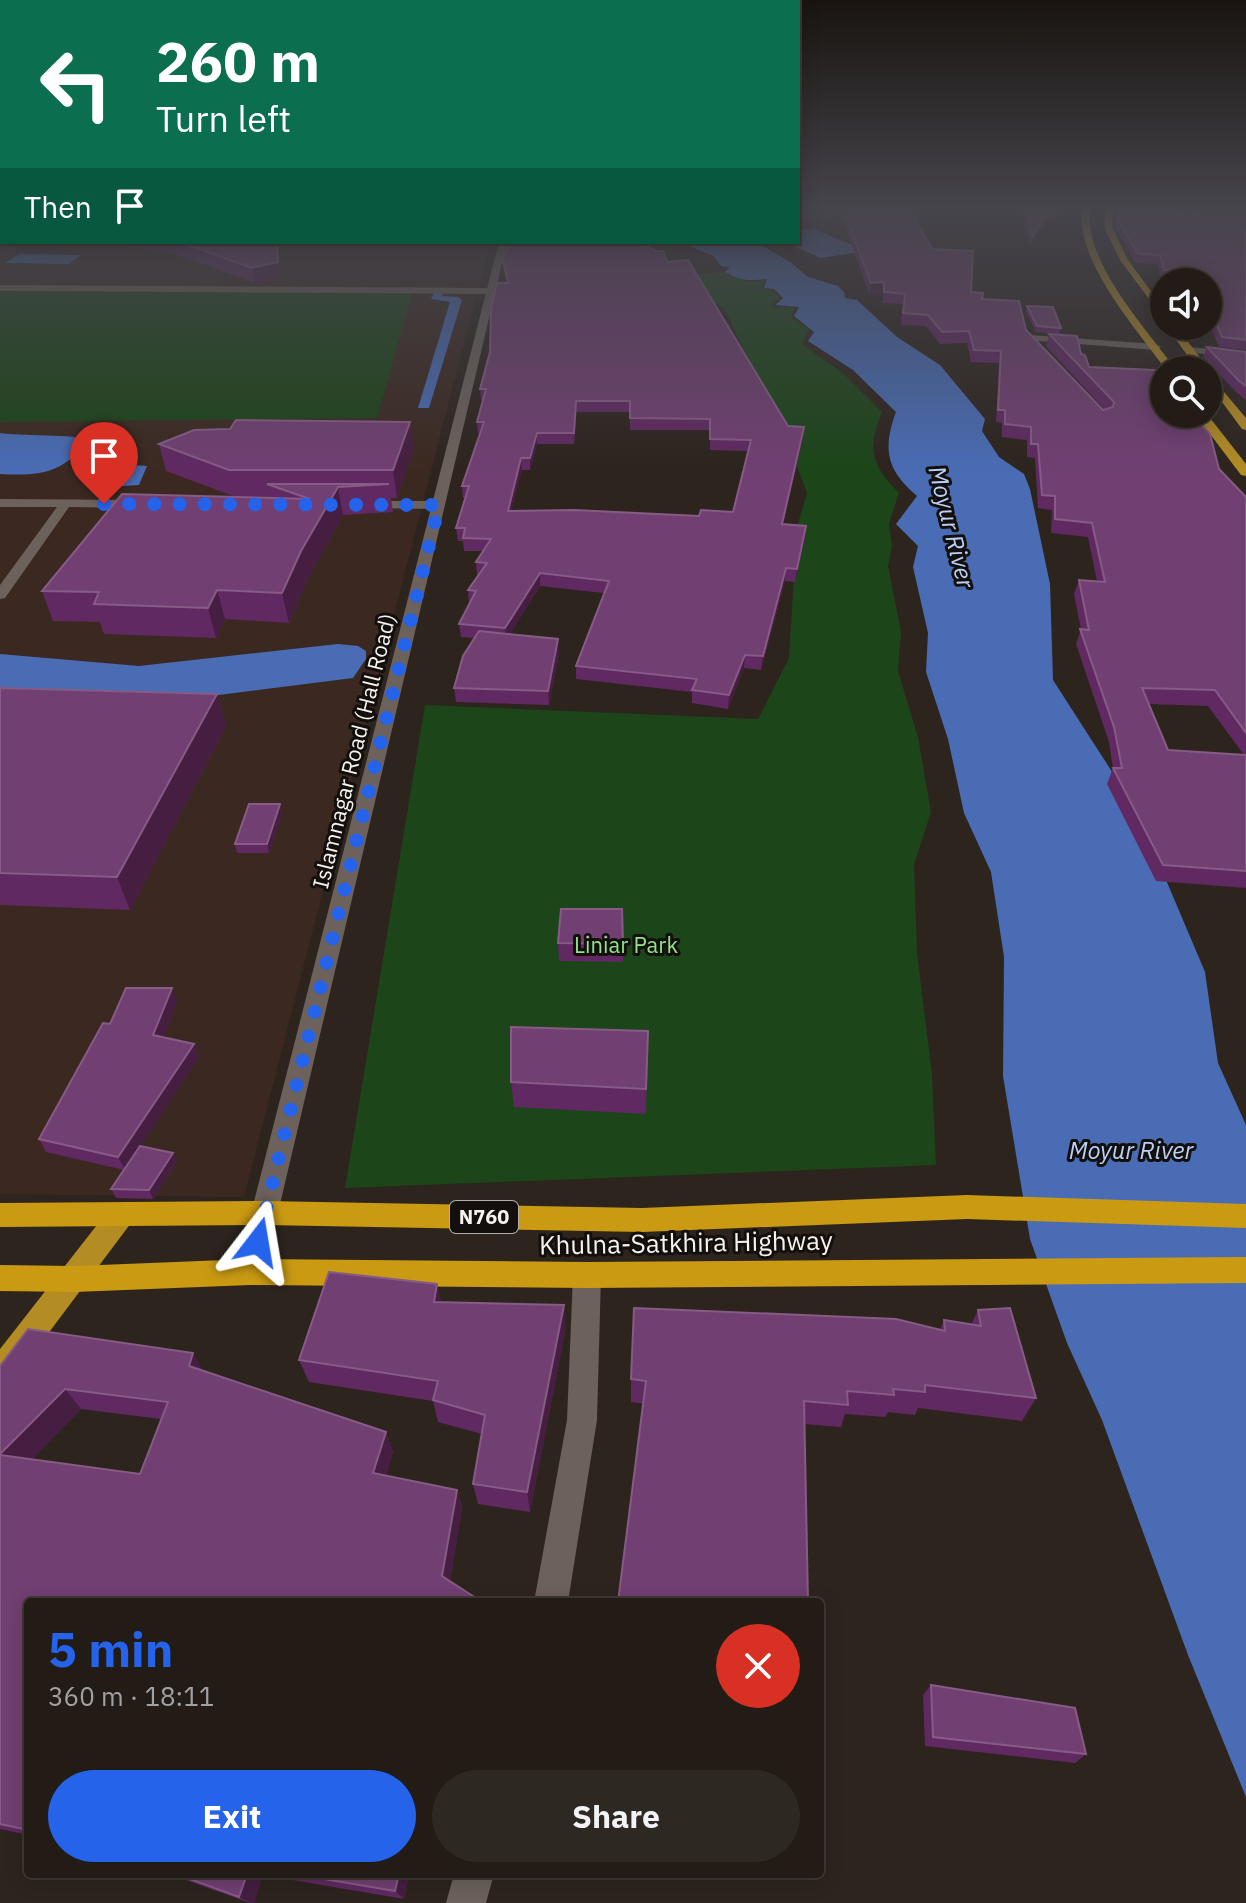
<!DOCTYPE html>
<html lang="en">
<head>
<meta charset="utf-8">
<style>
  body { margin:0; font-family:"IBM Plex Sans",sans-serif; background:#2e2823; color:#f1f3f6; height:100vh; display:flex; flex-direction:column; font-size:30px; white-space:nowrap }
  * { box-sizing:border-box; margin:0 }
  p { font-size:26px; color:#a2a1a1 }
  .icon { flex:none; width:44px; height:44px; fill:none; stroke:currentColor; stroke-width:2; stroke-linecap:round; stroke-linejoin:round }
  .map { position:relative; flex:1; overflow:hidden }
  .panel { position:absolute; left:24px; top:1598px; width:800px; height:280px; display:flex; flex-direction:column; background:#221b16; border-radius:8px; box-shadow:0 4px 20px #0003,0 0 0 2px #3f3935 }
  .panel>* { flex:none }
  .hud { position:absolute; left:0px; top:0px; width:800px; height:244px; box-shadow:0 4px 20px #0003,0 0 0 2px #3f3935; background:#0b6e4f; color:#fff; overflow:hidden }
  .fabs { position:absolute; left:1150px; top:268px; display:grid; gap:16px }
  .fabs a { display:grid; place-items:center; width:72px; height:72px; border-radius:50%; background:#221b16; box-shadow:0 4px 20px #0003,0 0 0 2px #3f3935; font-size:40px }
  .pin { position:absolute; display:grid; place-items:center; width:68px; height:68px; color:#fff; margin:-82px -34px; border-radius:50% 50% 50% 0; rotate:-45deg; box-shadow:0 0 8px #0007 }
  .pin .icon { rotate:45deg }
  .me { position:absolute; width:88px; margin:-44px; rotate:14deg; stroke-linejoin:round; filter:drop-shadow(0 0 6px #0008) }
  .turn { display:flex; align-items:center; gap:28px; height:168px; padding:0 24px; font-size:36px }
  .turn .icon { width:104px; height:104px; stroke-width:2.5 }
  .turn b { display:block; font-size:56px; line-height:68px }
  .then { display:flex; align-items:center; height:76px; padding:0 24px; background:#0003; gap:16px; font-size:30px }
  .round { display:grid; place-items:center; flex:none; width:84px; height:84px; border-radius:42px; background:#2e2823 }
  .head { display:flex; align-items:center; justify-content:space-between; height:136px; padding:0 24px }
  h1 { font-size:48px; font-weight:700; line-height:60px; color:#2563eb }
  .button { display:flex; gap:16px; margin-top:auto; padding:16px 24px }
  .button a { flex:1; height:92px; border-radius:48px; background:#2563eb; color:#fff; font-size:32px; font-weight:700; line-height:92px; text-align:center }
  .button a+a { background:#2e2823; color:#f1f3f6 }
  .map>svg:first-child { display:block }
</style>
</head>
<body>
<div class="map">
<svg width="1246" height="1903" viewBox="0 0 1246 1903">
  <rect width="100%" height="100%" fill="#2d241e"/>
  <path fill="#3b2921" d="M0,241l113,9 56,-8h321l-246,955 -244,-3z"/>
  <g fill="#1c4519">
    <path d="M724,272l24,10 17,-2 -3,9h8l10,9 -9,8 24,2 -4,9 18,12 -7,15 42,30 38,38c-15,37 -11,53 17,81l-10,31 3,22 -4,20 13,66 -3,39 20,66 13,75 -17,53 3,88 15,121 4,91 -591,23 80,-483 333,14 31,-61 8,-131 10,-34 -17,-45 -67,-142 -27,-6 -18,-24z"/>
    <path d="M0,292l412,2 -35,124 -377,4z"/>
  </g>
  <g fill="#496cb4">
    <path d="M813,229l54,22 -47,7 -34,-16h12v-12z"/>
    <path d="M678,242h78l34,20 18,15 30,9 6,6 1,6 12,2 40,37 43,28 45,54 -3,12 17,26 25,17 6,15 20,95 3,96 83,129 69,163 13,91 28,62v672l-58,-142 -86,-235 -35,-77 -37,-104 -27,-163 1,-119 -13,-85 -27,-59 -16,-74 -22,-67 2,-39 -15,-66 5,-21 -22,-22 21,-28c-30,-26 -35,-46 -21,-84l-43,-42 -45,-29 6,-9 -20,-16 5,-9 -24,-2 8,-7 -9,-9 -10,-1 3,-9c-16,2 -27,2 -42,-7l5,-5 -9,-1 -7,-10z"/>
    <path d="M19,254l61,1 -11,9 -64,-1z"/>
    <path d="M434,293h9l-1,3 16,1 4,3 -33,108h-11l32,-106 -19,-3z"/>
    <path d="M0,433c20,3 75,1 89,7 -27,34 -49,36 -89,34z"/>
    <path d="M116,464l31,2 -8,19 -48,3z"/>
    <path d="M338,644l20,2 8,5v8l-13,19 -166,21 -128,-5 -59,-7v-33l139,12z"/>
  </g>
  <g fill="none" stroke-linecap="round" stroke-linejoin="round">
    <g fill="#6c625b" fill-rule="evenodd">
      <path d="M0,285l491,3 4,3 -4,3 -491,-3z"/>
      <path d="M0,499l139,1 6,4 -6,4 -70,-1 -64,91 -5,1v-14l57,-78h-57z"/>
      <path d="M367,501h72l6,4 -6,4 -76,-1 -2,-3z"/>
    </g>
    <g fill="#6c625b" fill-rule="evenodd">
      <path d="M499,242h8l-243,1030 -4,9 -10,4 -10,-4 -4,-9z"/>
      <path d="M1030,335l126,9 5,3 -5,3 -130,-10 -1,-2z"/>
      <path d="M1190,347l56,6v6l-60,-7v-4z"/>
      <path d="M587,1262l10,4 4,9 -4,145 -29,182h-34l33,-182 6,-145 4,-9z"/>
      <path d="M454,1874h40l-8,29h-40z"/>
    </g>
    <g fill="#b38c24" fill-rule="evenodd">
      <path d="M1083,206h8c-11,53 56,123 85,164h-10c-29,-41 -94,-112 -83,-164z"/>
      <path d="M1107,206h8l-3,21 16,33 36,49v10l-44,-59 -16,-33z"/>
      <path d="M1166,326h10l32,42 1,2 -1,2 -10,-2z"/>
      <path d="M1208,373l38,45v12l-4,-1 -34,-46z"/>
      <path d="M1195,414h12l39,50v12l-5,-1z"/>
      <path d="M121,1203l10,4 4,8 -4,8 -120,160 -11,5v-39l111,-142z"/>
    </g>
    <g fill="#ca9a12" fill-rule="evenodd">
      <path d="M967,1195l279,9v24l-279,-9 -325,13 -377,-7 -265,2v-24l265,-2 377,7z"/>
      <path d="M1246,1257v26l-659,5 -337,-3 -175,7 -75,-1v-26l75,1 175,-7 337,3z"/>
    </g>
  </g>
  <g fill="#602962" fill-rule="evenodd">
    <path d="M798,206h110l24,43 39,43 11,7 44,31 77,80h2l-59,-64 3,-12 32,20 8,13 130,102 27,28v391l-90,-7 -49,-97 6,-16 -4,-26 -33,-98 5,-15 -7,-35 5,-14 18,1 -9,-44 -37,-4 1,-23 -14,-2 -3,-50 -8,-1v-17l-25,-3v-14l-6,-1 3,-59 -28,-1 -4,-19 -27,1 -14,-18 -25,-1 2,-21 -20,-1v-10l-14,1 -28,-79 -31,7 -12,-4zM1149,704l59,2 36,49 -76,-5z"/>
    <path d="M1021,206h34l2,8 -2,8 -8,-1 -17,25z"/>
    <path d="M1117,206h129v12l-128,-11z"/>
    <path d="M1119,209l127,10v131l-27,-3 -11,-26v-39h-17l-1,-2 -29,-1 -4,-15 -21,-1 -21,-36z"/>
    <path d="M98,242h180l3,35 -26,6 -82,-30 -75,-10z"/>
    <path d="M506,248l161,14 121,164 16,1 -1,11 -20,86 22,15 -10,43 -10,-1 -24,89 -17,-2 -16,41 -36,-6v-11l-116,-13v-13l28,-73 -64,-7 -30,48 49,20 -10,51 -93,-3 -2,-14 21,-50 -14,-1 -2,-13 10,-21 -1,-13 11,-15h-2l-1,-13 7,-11h-19l-1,-10h-5l-2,-13 9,-30h-2l-1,-12 18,-53h-2l-1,-11 6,-22h-2l-1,-11 27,-106 -4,-23zM576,412h54v18h80v20l38,1 -15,61 -34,4 -188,-5 11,-41h8l7,-26h37z"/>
    <path d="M1027,306l34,22 -2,6 -23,-2 -10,-20z"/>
    <path d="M1207,347l39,5v48l-11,-9 -32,-34z"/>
    <path d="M410,422l3,26 -16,50h-6l2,14 -50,3 -36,65 -18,43 -64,-4 -9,19 -112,-4 -4,-12 -47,-1 -11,-30 228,-93 -34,-1 -70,-26 -7,-27z"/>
    <path d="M0,688l217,6 9,32 -96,184 -130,-5z"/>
    <path d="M280,804l2,9 -13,40h-32l-2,-9z"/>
    <path d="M558,943l65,1v18l-64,-1z"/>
    <path d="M177,1001l-14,36 31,7 5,13 -59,89 37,15 -24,38 -37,-1 -5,-9 13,-19 -78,-18 -7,-13 71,-115z"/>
    <path d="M648,1031l-2,83 -132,-7 -3,-25z"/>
    <path d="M437,1284l4,18 125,25 -36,185 -52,-8 -5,-20 9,-50 -44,-12 -5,-21 -124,-19 -10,-22z"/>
    <path d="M978,1310l58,88 -14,23 -104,-13 -3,7 -27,-3 -3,5 -40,-3 -4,13 -37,-3 -173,-22v-23l309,-49 4,-10 27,5z"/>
    <path d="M0,1366l203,5 183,61 7,20 -7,24 71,14 5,18 -12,73 29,19 1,2h-452v233l-28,-6zM81,1409l80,10 -21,55 -108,-15z"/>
    <path d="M931,1685l155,69 -11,9 -150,-17 -2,-51z"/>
    <path d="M169,1874h240l-5,25 -141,-24 -9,28h-4z"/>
  </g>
  <g fill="#451e41">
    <path d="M842,206l-1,9 -31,7 1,-9z"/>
    <path d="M1049,213l-2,8 -17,25 2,-9z"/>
    <path d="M277,242h1l3,35 -26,6 -3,-15z"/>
    <path d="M884,282l-1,11 -14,1 2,-11z"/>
    <path d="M410,422l3,26 -16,50 -4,-28z"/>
    <path d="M804,427l-1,11 -23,99 2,-13z"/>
    <path d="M537,433v11l-7,26v-12z"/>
    <path d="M521,458l1,12 -14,54v-13z"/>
    <path d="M338,487l5,28 -36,65 -18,43 -7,-30 19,-42z"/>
    <path d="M806,526l-1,13 -10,43 2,-13z"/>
    <path d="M786,568l-1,13 -24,89 2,-14z"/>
    <path d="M540,573v13l-34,55 -1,-13z"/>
    <path d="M217,590l8,29 -9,19 -8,-30z"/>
    <path d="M558,639l1,15 -10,51 -1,-14z"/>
    <path d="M745,655l-1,13 -16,41 1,-14z"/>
    <path d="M217,694l9,32 -96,184 -13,-33z"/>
    <path d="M280,804l2,9 -13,40 -2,-9z"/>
    <path d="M172,988l5,13 -18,47 -6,-13z"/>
    <path d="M194,1044l5,13 -74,113 -7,-13z"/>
    <path d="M173,1153l4,8 -24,38 -4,-9z"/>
    <path d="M437,1284l5,23 -8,-5z"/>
    <path d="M564,1305l2,22 -36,185 -3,-20z"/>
    <path d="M193,1353l12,21 -16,-8z"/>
    <path d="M65,1389l16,20 -63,65 -18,-20z"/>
    <path d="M386,1432l7,20 -12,40 -8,-19z"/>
    <path d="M457,1490l5,18 -14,85 -6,-17z"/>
    <path d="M247,1874l16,1 -9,28h-3l-12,-6z"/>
    <path d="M399,1874h10l-5,25 -9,-8z"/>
  </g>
  <g fill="#713f72" stroke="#865b85" stroke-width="2" fill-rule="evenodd">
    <path d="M798,206h110l24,43 41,2 -2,41 12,1 -1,6 37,2 7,29 77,80 10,-3 1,-5 -65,-68 28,2 4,18 4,1 4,12 66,3 9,11v33h28l18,20 9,35 27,28v236l-31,-43 -73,-2 26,62 78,5v116l-83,-6 -50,-97h9l-8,-41 -34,-98 9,1 -10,-50 26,2 -13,-59 -37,-4v-23l-13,-1 -4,-51h-7v-17l-26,-3v-14h-7l3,-59 -27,-1 -5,-19 -27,1 -14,-17 -25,-2 2,-19 -21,-2v-10l-13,1 -29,-77 -31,7 -13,-5z"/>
    <path d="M1025,206h30l2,8 -8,-1 -17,24z"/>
    <path d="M1197,206h49v4z"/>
    <path d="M1119,209l127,10v121l-24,-3 -14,-32v-23h-10l-5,-10 -29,-2 -4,-15 -22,-1 -21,-35z"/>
    <path d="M180,242h97l1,20 -26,6z"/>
    <path d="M507,242h131l18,9h7l4,11 21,-2 100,166 16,1 -22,97 24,2 -9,43 -11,-1 -23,88 -18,-1 -16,40 -37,-5 5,-11 -121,-13 33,-85 -69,-8 -35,55 -46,-4 17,-33 -8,-1 19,-27 -11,-1 15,-23 -28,-1 2,-10h-9l13,-42h-7l22,-64h-7l9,-33h-6l10,-37 1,-44 6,-25h11l-5,-23 2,-10h6l-5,-2zM576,401h54v17l80,1v20l41,1 -18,72 -32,-2 -2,6 -125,-6 -66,1 13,-53h9l7,-25h37z"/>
    <path d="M1027,306l26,1 8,21 -24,-2z"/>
    <path d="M1207,347l39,5v34l-7,-5z"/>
    <path d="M236,420l174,2 -17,48h-164l-70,-26 35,-14 36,-1z"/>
    <path d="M267,484h122l-51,3 -37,64 -19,42 -65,-3 -9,18 -114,-4 5,-12 -57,-1 80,-97 188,5z"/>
    <path d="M479,631l79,8 -10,52 -94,-3 9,-32z"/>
    <path d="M0,688l217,6 -100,183 -117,-4z"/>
    <path d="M249,804h31l-13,40h-32z"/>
    <path d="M561,909h61l1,35 -65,-1z"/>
    <path d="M126,988h46l-19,47 41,9 -76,113 -79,-18 64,-116 7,1z"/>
    <path d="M511,1027l137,4 -2,58 -135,-7z"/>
    <path d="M140,1146l33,7 -24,37 -38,-1z"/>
    <path d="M329,1272l108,12 -3,18 130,3 -37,187 -54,-8 12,-69 -52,-15 5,-19 -139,-21z"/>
    <path d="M634,1308l262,11 49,12 -1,-11 37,6 -3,-16 32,-2 26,90 -111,-13v7l-32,-3 1,6 -47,-4 1,14 -44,-4 4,201h-190l28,-221 -15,-2z"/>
    <path d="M28,1329l165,24 -4,13 197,66 -13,41 84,17 -15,86 37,24 -1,2h-450v228l-28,-6v-369l140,19 28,-72 -103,-13 -65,65v-88z"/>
    <path d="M931,1685l144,23 11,46 -153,-17z"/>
    <path d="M176,1874h71l-8,23z"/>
    <path d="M295,1874h104l-4,17z"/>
  </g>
  <linearGradient id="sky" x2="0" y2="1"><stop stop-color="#191410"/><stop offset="0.44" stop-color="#46454c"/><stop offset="1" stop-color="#46454c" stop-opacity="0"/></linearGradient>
  <rect width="1246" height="472" fill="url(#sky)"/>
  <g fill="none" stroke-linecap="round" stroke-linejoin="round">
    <path stroke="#2563eb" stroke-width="14" stroke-dasharray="0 25.2" d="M104,504l335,1 -181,737"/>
  </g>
  <g text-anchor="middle" stroke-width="6" stroke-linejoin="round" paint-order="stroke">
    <rect fill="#130f0c" stroke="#b3aeaa" stroke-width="2" x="450" y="1201" width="68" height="32" rx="6"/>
    <g font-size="20" font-weight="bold" fill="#f8f2ee">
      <text x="484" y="1224">N760</text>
    </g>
    <g font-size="22" fill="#f8f2ee" stroke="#130f0c">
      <text transform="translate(354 751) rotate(-76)" y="8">Islamnagar Road (Hall Road)</text>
    </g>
    <g font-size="22" fill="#90e588" stroke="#130f0c">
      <text x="626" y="953">Liniar Park</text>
    </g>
    <g font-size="24" font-style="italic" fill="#bbd0f8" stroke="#130f0c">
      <text transform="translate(951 527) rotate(76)" y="8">Moyur River</text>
      <text x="1131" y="1159">Moyur River</text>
    </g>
    <g font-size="26" fill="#f8f2ee" stroke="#130f0c">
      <text transform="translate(686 1243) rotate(-1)" y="9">Khulna-Satkhira Highway</text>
    </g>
  </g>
</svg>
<div class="fabs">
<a><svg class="icon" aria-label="sound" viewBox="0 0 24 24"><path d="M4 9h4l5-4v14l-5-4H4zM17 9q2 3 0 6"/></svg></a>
<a><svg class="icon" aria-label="search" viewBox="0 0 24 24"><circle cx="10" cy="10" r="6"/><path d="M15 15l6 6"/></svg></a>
</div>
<div class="pin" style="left:104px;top:504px;background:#d93025"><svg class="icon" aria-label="arrive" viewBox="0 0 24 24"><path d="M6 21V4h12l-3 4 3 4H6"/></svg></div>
<svg class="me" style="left:258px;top:1242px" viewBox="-20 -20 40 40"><path d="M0-17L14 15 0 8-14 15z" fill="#2563eb" stroke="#fff" stroke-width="4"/></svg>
<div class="hud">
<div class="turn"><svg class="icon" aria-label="left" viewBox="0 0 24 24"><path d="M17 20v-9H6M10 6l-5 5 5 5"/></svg><div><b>260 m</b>Turn left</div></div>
<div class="then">Then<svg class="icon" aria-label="arrive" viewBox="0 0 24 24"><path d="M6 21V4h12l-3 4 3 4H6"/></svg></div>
</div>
<section class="panel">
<div class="head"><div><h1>5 min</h1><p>360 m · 18:11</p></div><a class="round" style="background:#d93025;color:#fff"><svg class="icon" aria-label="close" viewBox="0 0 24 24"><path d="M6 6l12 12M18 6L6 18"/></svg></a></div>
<div class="button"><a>Exit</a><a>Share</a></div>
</section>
</div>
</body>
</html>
